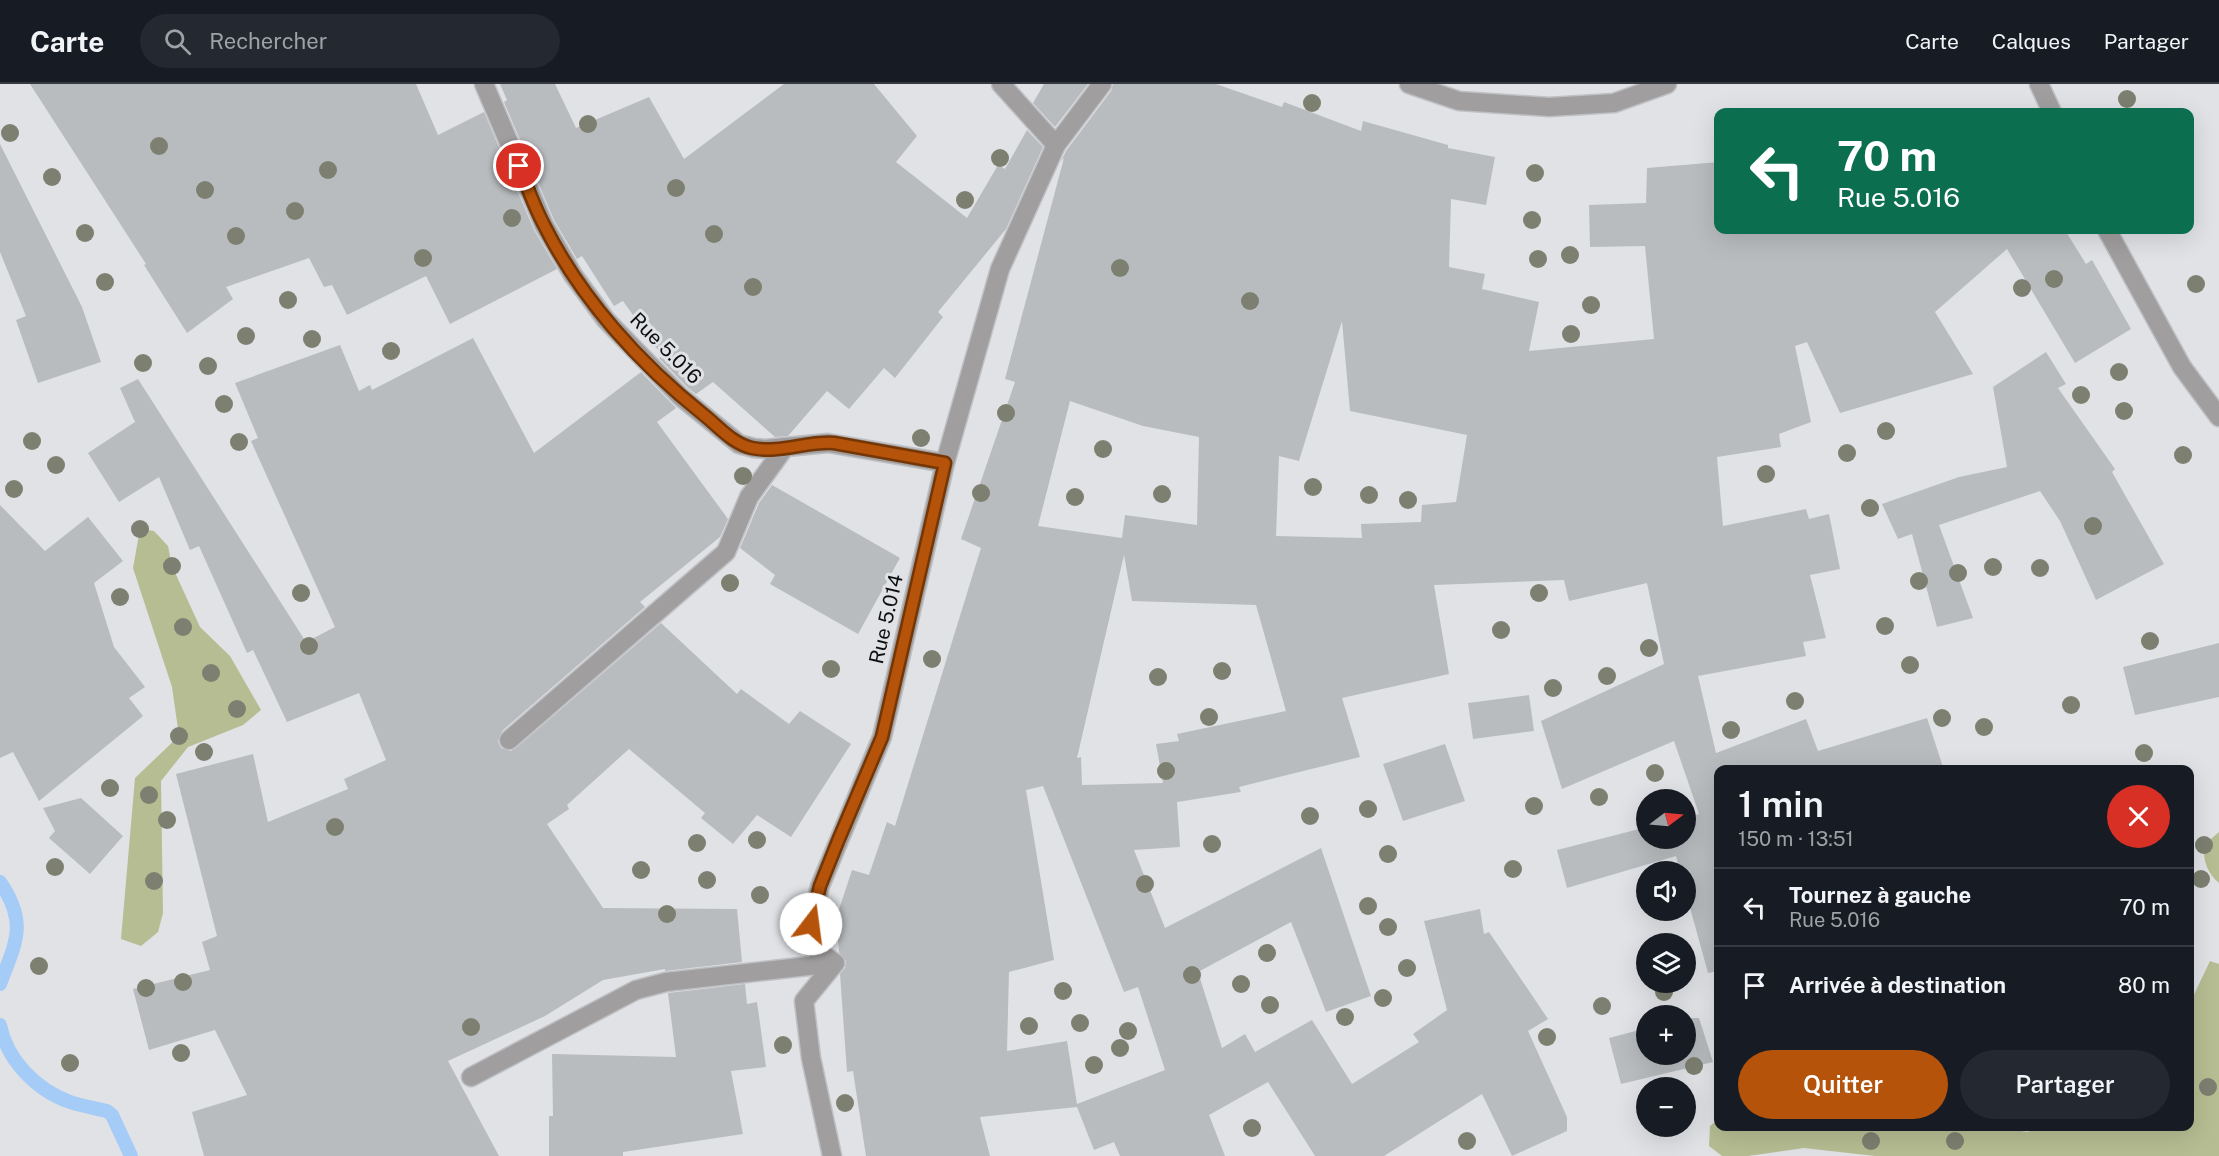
<!DOCTYPE html>
<html lang="fr">
<head>
<meta charset="utf-8">
<style>
  body { margin:0; font-family:"Public Sans",sans-serif; background:#242831; color:#f1f3f6; height:100vh; display:flex; flex-direction:column; font-size:22px; white-space:nowrap }
  * { box-sizing:border-box; margin:0 }
  p { font-size:20px; color:#9ea1a6 }
  .icon { flex:none; width:33px; height:33px; fill:none; stroke:currentColor; stroke-width:2; stroke-linecap:round; stroke-linejoin:round }
  .map { position:relative; flex:1; overflow:hidden }
  .side { position:absolute; left:1714px; top:681px; width:480px; height:366px; display:flex; flex-direction:column; background:#171b24; border-radius:12px; box-shadow:0 6px 24px #0002 }
  .side>* { flex:none }
  .hud { position:absolute; left:1714px; top:24px; width:480px; height:126px; border-radius:12px; box-shadow:0 6px 24px #0002; background:#0b6e4f; color:#fff; overflow:hidden }
  .needle { width:39px; rotate:74deg }
  .buttons { position:absolute; left:1636px; top:705px; display:grid; gap:12px }
  .buttons a { display:grid; place-items:center; width:60px; height:60px; border-radius:50%; background:#171b24; box-shadow:0 6px 24px #0002; font-size:30px }
  .pin { position:absolute; display:grid; place-items:center; width:51px; height:51px; color:#fff; margin:-26px; border:3px solid #fff; border-radius:50%; box-shadow:0 2px 6px #0007 }
  .me { position:absolute; width:66px; margin:-33px; rotate:15deg; stroke-linejoin:round; filter:drop-shadow(0 0 4px #0008) }
  .turn { display:flex; align-items:center; gap:21px; height:126px; padding:0 24px; font-size:27px }
  .turn .icon { width:78px; height:78px; stroke-width:2.5 }
  .turn b { display:block; font-size:42px; line-height:51px }
  .round { display:grid; place-items:center; flex:none; width:63px; height:63px; border-radius:32px; background:#242831 }
  .summary { display:flex; align-items:center; justify-content:space-between; height:102px; padding:0 24px }
  h1 { font-size:36px; font-weight:600; line-height:45px }
  .cta { display:flex; gap:12px; margin-top:auto; padding:12px 24px }
  .cta a { flex:1; height:69px; border-radius:36px; background:#b45309; color:#fff; font-size:24px; font-weight:600; line-height:69px; text-align:center }
  .cta a+a { background:#242831; color:#f1f3f6 }
  ul { padding:0; list-style:none }
  li { display:flex; align-items:center; gap:18px; height:78px; padding:0 24px; border-top:2px solid #363941 }
  li div { flex:1 }
  li b { display:block; font-size:22px }
  li em { font-style:normal }
  header { display:flex; align-items:center; gap:36px; box-sizing:border-box; height:84px; padding:0 30px; background:#171b24; border-bottom:2px solid #363941 }
  header strong { font-size:28px }
  nav { display:flex; gap:33px; margin-inline-start:auto; font-size:21px }
  .search { width:420px; height:54px; background:#242831; display:flex; align-items:center; gap:15px; box-sizing:border-box; padding:0 21px; border-radius:33px; color:#9ea1a6; font-size:22px }
  .map>svg:first-child { display:block }
</style>
</head>
<body>
<header>
<strong>Carte</strong>
<div class="search"><svg class="icon" aria-label="search" viewBox="0 0 24 24"><circle cx="10" cy="10" r="6"/><path d="M15 15l6 6"/></svg>Rechercher</div>
<nav><a>Carte</a><a>Calques</a><a>Partager</a></nav>
</header>
<div class="map">
<svg width="2219" height="1072" viewBox="0 0 2219 1072">
  <rect width="100%" height="100%" fill="#e0e2e6"/>
  <g fill="#b6bd92">
    <path d="M140,445l14,2 14,15 4,20 28,61 30,29 31,54 -18,15 -55,22 -27,34 2,132 -5,19 -17,14 -20,-7 14,-161 44,-42 -7,-49 -39,-119z"/>
    <path d="M2219,748v51c-12,-10 -16,-22 -15,-38z"/>
    <path d="M2210,877l9,3v192h-344l-71,-8 -56,8h-26l-13,-10 1,-20 9,-7v7h275l33,6 18,-6h145v-123z"/>
  </g>
  <g fill="none" stroke-linecap="round" stroke-linejoin="round">
    <g stroke="#a5cbf7" stroke-width="14">
      <path d="M0,798c28,41 16,60 0,102"/>
      <path d="M0,941c7,35 36,65 70,77 12,4 25,6 37,9l5,4 19,41"/>
    </g>
  </g>
  <g fill="#b9bcbf" fill-rule="evenodd">
    <path d="M30,0h386l22,51 46,-23 50,118 23,39 -107,55 -24,-48 -79,39 -15,-30 -8,2 -15,-29 -83,29 7,12 -46,34 -43,-68 2,-1z"/>
    <path d="M500,0h55l21,44 73,-31 35,62 100,-75h90l43,52 -21,26 71,56 31,-53 7,4 22,-39 16,17 -37,82 -68,83 5,5 -48,61 -11,-10 -35,41 -22,-18 -39,45 -13,1 -62,-55 -17,12 -8,-6 -29,-30 3,-2 -39,-55 -9,5 -32,-50 -5,3 -23,-39 -50,-118 3,-2z"/>
    <path d="M1044,0h44l-33,43 -22,-24z"/>
    <path d="M1113,0h103l66,23 2,-5 77,29 2,-10 85,24v3l47,9 -9,48 -35,-6 -2,68 36,7 -3,15 57,13 -10,49 125,-12 -9,-93 -55,1 -1,-42 57,-2 1,-35 72,-6v68h346l21,34 6,-4 39,69 -56,34 -68,-114 -72,63 38,62 -133,39 -33,-71 -12,4 16,76 -32,12 2,13 -64,10 6,69 83,-17 3,10 20,-5 11,55 -30,6 16,63 -23,4 3,14 -108,20 18,77 90,-34 12,32 109,-33 17,52h-225v201l-11,2 -22,-80v-21h-6l-4,-16 -109,32 -10,-38 90,-23v11h39v-21l13,-3 -25,-73 -112,48 -21,-68 123,-57 -17,-81 -78,18 -5,-21 -130,5 15,89 -107,24 18,59 -121,30 2,5 -64,10 3,45 -46,3 31,78 156,-80 50,148 -45,16 -35,-90 -93,50 24,76 23,-14 10,18 57,-32 40,64 67,-42 -6,-8 34,-24 -23,-89 56,-12 4,25 5,-2 59,87 -20,12 39,86v14l-55,25 -30,-62 -98,62h-69l-47,-74 -59,33 16,41h-105l-6,-14 -20,8 -17,-43 -97,10 10,39h-124l-13,-85 -6,1 -7,-98 5,-6 1,-7 -7,-9 -1,-12 -8,-3 22,-67 17,5 18,-53 8,4 86,-278 -20,-9 54,-157 -10,-3 59,-221 -3,3 5,-10 45,-60zM1342,237l8,90 117,24 -11,67 -34,3 -1,17 -60,2 1,14 -86,-2 3,-80 20,5zM1070,317l73,25 56,11 -2,88 -72,-10 -3,23 -84,-12zM1124,471l8,46 124,4 30,106 -109,23 2,7 -23,3 7,39 -81,2 -1,-28 -4,1zM1043,702l81,206 14,-5 27,83 -88,34 -10,-63 -60,10 2,-79 45,-12 -28,-170z"/>
    <path d="M0,60l82,163 19,55 -63,21 -22,-63 10,-4 -26,-64z"/>
    <path d="M473,254l61,115 107,-81 35,36 -19,14 71,97 -8,18 -80,65 5,5 -143,124 -4,11 3,6 10,3 5,-3 145,-125 76,71 4,-5 48,35 11,-13 51,33 -60,93 -34,-22 -24,29 -32,-26 4,-5 -76,-64 -62,56 2,4 -22,15 56,84 134,1 5,53 -77,9v-2l-62,11 -58,36 -97,45 51,95h-295l-12,-44 55,-17 -32,-65 -66,20 -16,-61 77,-19 -8,-28 15,-6 -41,-162 77,-20 15,68 80,-33 -4,-10 42,-19 -27,-67 -72,29 -34,-72 -6,3 -48,-107 -9,4 -31,-73 -40,25 -31,-49 47,-31 -15,-34 18,-9 168,263 29,-15 -84,-186 7,-3 -23,-55 105,-38 19,46 11,-6 2,5z"/>
    <path d="M2046,268l20,32 -8,4 57,81 -3,3 52,92 -68,36 -36,-79 -20,-30 -101,34 34,93 -36,9 -25,-93 -14,5 -16,-35 77,-27 48,-10 -14,-80z"/>
    <path d="M772,401l128,73 -42,76 -88,-50 5,-9 -35,-27 19,-45z"/>
    <path d="M0,421l45,46 43,-34 35,44 -29,22 20,64 31,40 -16,11 14,18 -104,85 -26,-49 -13,6z"/>
    <path d="M2219,559v54l-84,18 -12,-48z"/>
    <path d="M1529,611l5,36 -61,8 -5,-36z"/>
    <path d="M1445,660l20,57 -62,20 -20,-57z"/>
    <path d="M81,714l42,38 -33,38 -41,-36 6,-7 -12,-23z"/>
    <path d="M745,900l2,20 10,-2 9,65 -35,4 12,63 -120,18v4h-74v-40h4l-1,-62 124,3 -8,-64z"/>
    <path d="M1686,934h13l14,44 -92,22 -12,-46 38,-10v26h39z"/>
  </g>
  <g fill="none" stroke-linecap="round" stroke-linejoin="round">
    <defs>
      <g id="minor">
        <path d="M484,0l60,141 29,50 33,45 74,76 59,48 15,4 11,1 63,-6 117,20"/>
        <path d="M1001,0l55,61"/>
        <path d="M1409,0l50,17 90,6 65,-4 53,-19"/>
        <path d="M2039,0l13,28"/>
        <path d="M2107,146l75,137 37,50"/>
        <path d="M509,656l217,-188 23,-55 36,-50"/>
        <path d="M471,993l165,-87 30,-8 169,-19"/>
        <path d="M832,1072l-21,-98 -7,-57 31,-38 -29,-20 14,-57 62,-149 63,-274 55,-194 56,-124 46,-61"/>
      </g>
    </defs>
    <use href="#minor" stroke="#bec0c4" stroke-width="21"/>
    <use href="#minor" stroke="#a09e9e" stroke-width="18"/>
  </g>
  <g fill="#7d8070">
    <circle cx="2127" cy="15" r="9"/>
    <circle cx="1312" cy="19" r="9"/>
    <circle cx="588" cy="40" r="9"/>
    <circle cx="10" cy="49" r="9"/>
    <circle cx="159" cy="62" r="9"/>
    <circle cx="1000" cy="74" r="9"/>
    <circle cx="328" cy="86" r="9"/>
    <circle cx="1535" cy="89" r="9"/>
    <circle cx="52" cy="93" r="9"/>
    <circle cx="676" cy="104" r="9"/>
    <circle cx="205" cy="106" r="9"/>
    <circle cx="965" cy="116" r="9"/>
    <circle cx="295" cy="127" r="9"/>
    <circle cx="512" cy="134" r="9"/>
    <circle cx="1532" cy="136" r="9"/>
    <circle cx="85" cy="149" r="9"/>
    <circle cx="714" cy="150" r="9"/>
    <circle cx="236" cy="152" r="9"/>
    <circle cx="1570" cy="171" r="9"/>
    <circle cx="423" cy="174" r="9"/>
    <circle cx="1538" cy="175" r="9"/>
    <circle cx="1120" cy="184" r="9"/>
    <circle cx="2054" cy="195" r="9"/>
    <circle cx="105" cy="198" r="9"/>
    <circle cx="2196" cy="200" r="9"/>
    <circle cx="753" cy="203" r="9"/>
    <circle cx="2022" cy="204" r="9"/>
    <circle cx="288" cy="216" r="9"/>
    <circle cx="1250" cy="217" r="9"/>
    <circle cx="1591" cy="221" r="9"/>
    <circle cx="1571" cy="250" r="9"/>
    <circle cx="246" cy="252" r="9"/>
    <circle cx="312" cy="255" r="9"/>
    <circle cx="391" cy="267" r="9"/>
    <circle cx="143" cy="279" r="9"/>
    <circle cx="208" cy="282" r="9"/>
    <circle cx="2119" cy="288" r="9"/>
    <circle cx="2081" cy="311" r="9"/>
    <circle cx="224" cy="320" r="9"/>
    <circle cx="2124" cy="327" r="9"/>
    <circle cx="1006" cy="329" r="9"/>
    <circle cx="1886" cy="347" r="9"/>
    <circle cx="921" cy="354" r="9"/>
    <circle cx="32" cy="357" r="9"/>
    <circle cx="239" cy="358" r="9"/>
    <circle cx="1103" cy="365" r="9"/>
    <circle cx="1847" cy="369" r="9"/>
    <circle cx="2183" cy="371" r="9"/>
    <circle cx="56" cy="381" r="9"/>
    <circle cx="1766" cy="390" r="9"/>
    <circle cx="743" cy="392" r="9"/>
    <circle cx="1313" cy="403" r="9"/>
    <circle cx="14" cy="405" r="9"/>
    <circle cx="981" cy="409" r="9"/>
    <circle cx="1162" cy="410" r="9"/>
    <circle cx="1369" cy="411" r="9"/>
    <circle cx="1075" cy="413" r="9"/>
    <circle cx="1408" cy="416" r="9"/>
    <circle cx="1870" cy="424" r="9"/>
    <circle cx="2093" cy="442" r="9"/>
    <circle cx="140" cy="445" r="9"/>
    <circle cx="172" cy="482" r="9"/>
    <circle cx="1993" cy="483" r="9"/>
    <circle cx="2040" cy="484" r="9"/>
    <circle cx="1958" cy="489" r="9"/>
    <circle cx="1919" cy="497" r="9"/>
    <circle cx="730" cy="499" r="9"/>
    <circle cx="301" cy="509" r="9"/>
    <circle cx="1539" cy="509" r="9"/>
    <circle cx="120" cy="513" r="9"/>
    <circle cx="1885" cy="542" r="9"/>
    <circle cx="183" cy="543" r="9"/>
    <circle cx="1501" cy="546" r="9"/>
    <circle cx="2150" cy="557" r="9"/>
    <circle cx="309" cy="562" r="9"/>
    <circle cx="1649" cy="564" r="9"/>
    <circle cx="932" cy="575" r="9"/>
    <circle cx="1910" cy="581" r="9"/>
    <circle cx="831" cy="585" r="9"/>
    <circle cx="1222" cy="587" r="9"/>
    <circle cx="211" cy="589" r="9"/>
    <circle cx="1607" cy="592" r="9"/>
    <circle cx="1158" cy="593" r="9"/>
    <circle cx="1553" cy="604" r="9"/>
    <circle cx="1795" cy="617" r="9"/>
    <circle cx="2071" cy="621" r="9"/>
    <circle cx="237" cy="625" r="9"/>
    <circle cx="1209" cy="633" r="9"/>
    <circle cx="1942" cy="634" r="9"/>
    <circle cx="1984" cy="643" r="9"/>
    <circle cx="1731" cy="646" r="9"/>
    <circle cx="179" cy="652" r="9"/>
    <circle cx="204" cy="668" r="9"/>
    <circle cx="2144" cy="669" r="9"/>
    <circle cx="1166" cy="687" r="9"/>
    <circle cx="1655" cy="689" r="9"/>
    <circle cx="110" cy="704" r="9"/>
    <circle cx="149" cy="711" r="9"/>
    <circle cx="1599" cy="713" r="9"/>
    <circle cx="1534" cy="722" r="9"/>
    <circle cx="1368" cy="725" r="9"/>
    <circle cx="1310" cy="732" r="9"/>
    <circle cx="167" cy="736" r="9"/>
    <circle cx="335" cy="743" r="9"/>
    <circle cx="757" cy="756" r="9"/>
    <circle cx="697" cy="759" r="9"/>
    <circle cx="1212" cy="760" r="9"/>
    <circle cx="2204" cy="761" r="9"/>
    <circle cx="1388" cy="770" r="9"/>
    <circle cx="55" cy="783" r="9"/>
    <circle cx="1513" cy="785" r="9"/>
    <circle cx="641" cy="786" r="9"/>
    <circle cx="2201" cy="795" r="9"/>
    <circle cx="707" cy="796" r="9"/>
    <circle cx="154" cy="797" r="9"/>
    <circle cx="1145" cy="800" r="9"/>
    <circle cx="760" cy="811" r="9"/>
    <circle cx="1368" cy="822" r="9"/>
    <circle cx="667" cy="830" r="9"/>
    <circle cx="1388" cy="843" r="9"/>
    <circle cx="1267" cy="869" r="9"/>
    <circle cx="39" cy="882" r="9"/>
    <circle cx="1407" cy="884" r="9"/>
    <circle cx="1192" cy="891" r="9"/>
    <circle cx="183" cy="898" r="9"/>
    <circle cx="1241" cy="900" r="9"/>
    <circle cx="146" cy="904" r="9"/>
    <circle cx="1063" cy="907" r="9"/>
    <circle cx="1664" cy="908" r="9"/>
    <circle cx="1383" cy="914" r="9"/>
    <circle cx="1270" cy="921" r="9"/>
    <circle cx="1602" cy="922" r="9"/>
    <circle cx="1345" cy="933" r="9"/>
    <circle cx="1080" cy="939" r="9"/>
    <circle cx="1029" cy="942" r="9"/>
    <circle cx="471" cy="943" r="9"/>
    <circle cx="1128" cy="947" r="9"/>
    <circle cx="1547" cy="953" r="9"/>
    <circle cx="783" cy="961" r="9"/>
    <circle cx="1120" cy="964" r="9"/>
    <circle cx="181" cy="969" r="9"/>
    <circle cx="70" cy="979" r="9"/>
    <circle cx="1094" cy="981" r="9"/>
    <circle cx="1694" cy="982" r="9"/>
    <circle cx="2208" cy="1003" r="9"/>
    <circle cx="845" cy="1019" r="9"/>
    <circle cx="1252" cy="1044" r="9"/>
    <circle cx="1467" cy="1057" r="9"/>
    <circle cx="1871" cy="1057" r="9"/>
    <circle cx="1955" cy="1057" r="9"/>
  </g>
  <g fill="none" stroke-linecap="round" stroke-linejoin="round">
    <defs>
      <path id="route" d="M519,82c8,20 15,40 25,59 37,74 96,139 160,190 15,12 29,29 48,33 27,6 55,-7 82,-5l111,20 -63,274 -44,104 -18,45 -9,38"/>
    </defs>
    <use href="#route" stroke="#753606" stroke-width="15"/>
    <use href="#route" stroke="#b45309" stroke-width="10"/>
  </g>
  <g text-anchor="middle" stroke-width="6" stroke-linejoin="round" paint-order="stroke">
    <g font-size="20" fill="#0e0f10" stroke="#e0e2e6">
      <text transform="translate(666 264) rotate(45)" y="7">Rue 5.016</text>
      <text transform="translate(886 535) rotate(-77)" y="7">Rue 5.014</text>
    </g>
  </g>
</svg>
<div class="buttons">
<a><svg class="needle" viewBox="-14 -14 28 28"><path d="M0-13l5 13h-10z" fill="#e53935"/><path d="M0 13l5-13h-10z" fill="#9ea1a6"/></svg></a>
<a><svg class="icon" aria-label="sound" viewBox="0 0 24 24"><path d="M4 9h4l5-4v14l-5-4H4zM17 9q2 3 0 6"/></svg></a>
<a><svg class="icon" aria-label="layers" viewBox="0 0 24 24"><path d="M12 4l9 5-9 5-9-5zM3 14l9 5 9-5"/></svg></a>
<a>+</a>
<a>−</a>
</div>
<div class="pin" style="left:519px;top:82px;background:#d93025"><svg class="icon" aria-label="arrive" viewBox="0 0 24 24"><path d="M6 21V4h12l-3 4 3 4H6"/></svg></div>
<svg class="me" style="left:811px;top:840px" viewBox="-20 -20 40 40"><circle r="19" fill="#fff"/><path d="M0-13L10 11 0 6-10 11z" fill="#b45309"/></svg>
<div class="hud">
<div class="turn"><svg class="icon" aria-label="left" viewBox="0 0 24 24"><path d="M17 20v-9H6M10 6l-5 5 5 5"/></svg><div><b>70 m</b>Rue 5.016</div></div>
</div>
<section class="side">
<div class="summary"><div><h1>1 min</h1><p>150 m · 13:51</p></div><a class="round" style="background:#d93025;color:#fff"><svg class="icon" aria-label="close" viewBox="0 0 24 24"><path d="M6 6l12 12M18 6L6 18"/></svg></a></div>
<ul>
<li><svg class="icon" aria-label="left" viewBox="0 0 24 24"><path d="M17 20v-9H6M10 6l-5 5 5 5"/></svg><div><b>Tournez à gauche</b><p>Rue 5.016</p></div><em>70 m</em></li>
<li><svg class="icon" aria-label="arrive" viewBox="0 0 24 24"><path d="M6 21V4h12l-3 4 3 4H6"/></svg><div><b>Arrivée à destination</b></div><em>80 m</em></li>
</ul>
<div class="cta"><a>Quitter</a><a>Partager</a></div>
</section>
</div>
</body>
</html>
